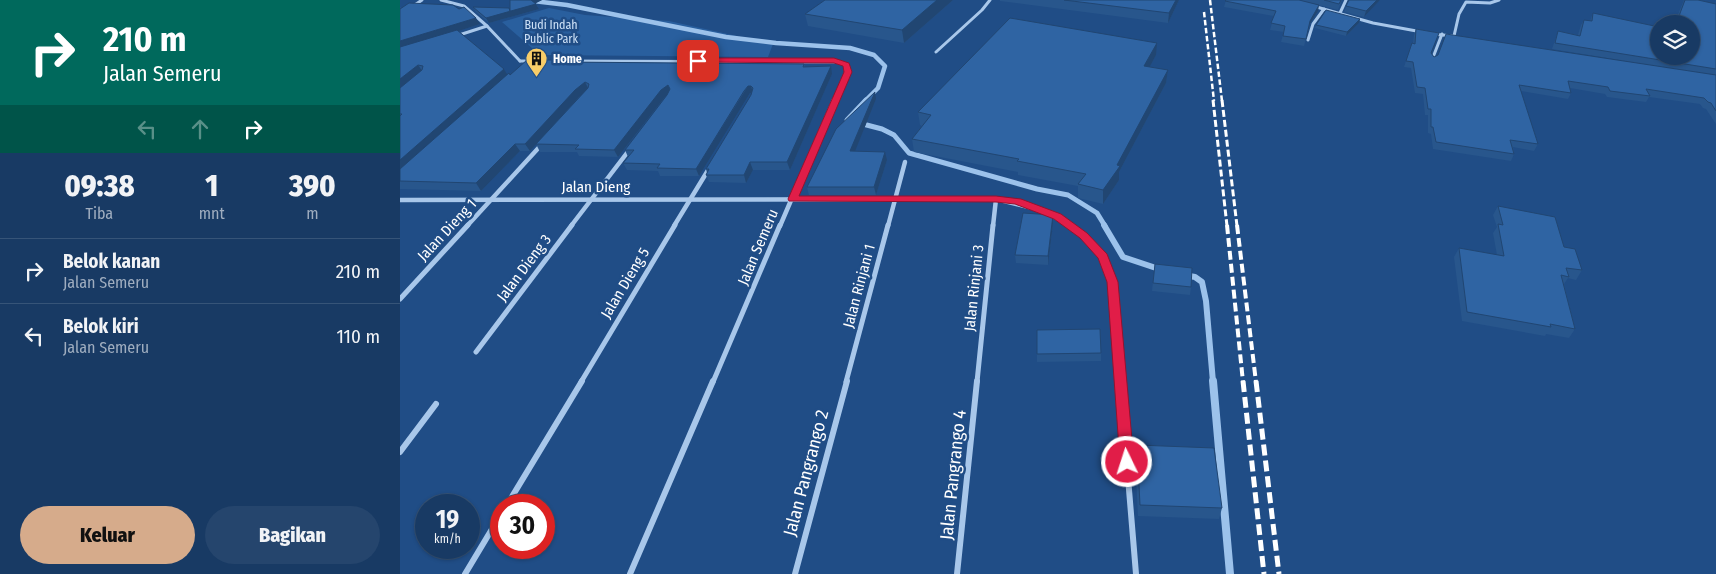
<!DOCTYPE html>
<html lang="id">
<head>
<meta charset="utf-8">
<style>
  body { margin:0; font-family:"Fira Sans Condensed",sans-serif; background:#25456d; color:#f1f3f6; height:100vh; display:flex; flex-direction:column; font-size:19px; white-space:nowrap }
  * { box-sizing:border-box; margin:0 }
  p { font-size:16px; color:#9fadbf }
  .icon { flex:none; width:28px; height:28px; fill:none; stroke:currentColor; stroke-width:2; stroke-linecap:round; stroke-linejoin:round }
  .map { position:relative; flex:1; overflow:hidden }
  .panel { display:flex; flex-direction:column; background:#183a64; width:400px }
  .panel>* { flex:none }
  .hud { background:#00695c; color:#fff; overflow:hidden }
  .buttons { position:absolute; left:1250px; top:15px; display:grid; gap:10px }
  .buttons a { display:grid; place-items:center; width:50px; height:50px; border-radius:50%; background:#183a64; box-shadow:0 1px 4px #0004,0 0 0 1px #365478; font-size:25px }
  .speed { position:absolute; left:15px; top:494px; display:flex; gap:10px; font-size:25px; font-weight:700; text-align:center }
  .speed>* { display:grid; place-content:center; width:65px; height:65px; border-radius:50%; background:#183a64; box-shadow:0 1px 4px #0004,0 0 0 1px #365478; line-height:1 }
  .speed small { font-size:12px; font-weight:400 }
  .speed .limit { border:8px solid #d22; background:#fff; color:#111 }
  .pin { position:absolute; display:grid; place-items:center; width:42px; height:42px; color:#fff; margin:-21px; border-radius:10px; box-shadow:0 2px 8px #0006 }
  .me { position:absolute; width:55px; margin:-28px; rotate:356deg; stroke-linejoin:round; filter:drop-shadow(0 0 4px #0008) }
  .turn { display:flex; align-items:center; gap:18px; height:105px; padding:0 20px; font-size:22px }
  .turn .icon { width:65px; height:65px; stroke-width:2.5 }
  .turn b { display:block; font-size:35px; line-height:42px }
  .lanes { display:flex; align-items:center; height:48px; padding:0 20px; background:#0003; justify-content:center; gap:25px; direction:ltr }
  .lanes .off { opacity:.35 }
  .eta { display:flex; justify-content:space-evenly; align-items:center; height:85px; text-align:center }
  .eta b { font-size:30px; font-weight:800; line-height:35px }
  .cta { display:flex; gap:10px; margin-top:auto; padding:10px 20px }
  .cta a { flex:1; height:58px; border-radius:30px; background:#d6ab8b; color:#111; font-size:20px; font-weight:800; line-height:58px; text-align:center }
  .cta a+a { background:#25456d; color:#f1f3f6 }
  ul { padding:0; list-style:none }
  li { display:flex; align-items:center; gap:15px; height:65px; padding:0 20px; border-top:1px solid #365478 }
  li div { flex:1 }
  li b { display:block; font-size:19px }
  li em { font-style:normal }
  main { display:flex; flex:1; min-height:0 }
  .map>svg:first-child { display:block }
</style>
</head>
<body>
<main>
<section class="panel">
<div class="hud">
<div class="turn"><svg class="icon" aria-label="right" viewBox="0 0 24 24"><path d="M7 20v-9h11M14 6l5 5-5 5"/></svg><div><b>210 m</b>Jalan Semeru</div></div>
<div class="lanes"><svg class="icon off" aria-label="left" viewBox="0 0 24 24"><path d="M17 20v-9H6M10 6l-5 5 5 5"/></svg><svg class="icon off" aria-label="ahead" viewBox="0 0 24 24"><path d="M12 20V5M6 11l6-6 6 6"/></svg><svg class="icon" aria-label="right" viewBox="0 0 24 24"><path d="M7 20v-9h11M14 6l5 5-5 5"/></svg></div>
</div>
<div class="eta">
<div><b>09:38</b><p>Tiba</p></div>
<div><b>1</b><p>mnt</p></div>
<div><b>390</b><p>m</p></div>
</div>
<ul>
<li><svg class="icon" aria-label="right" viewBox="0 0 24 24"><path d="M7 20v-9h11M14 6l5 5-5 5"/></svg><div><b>Belok kanan</b><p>Jalan Semeru</p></div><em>210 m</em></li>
<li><svg class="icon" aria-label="left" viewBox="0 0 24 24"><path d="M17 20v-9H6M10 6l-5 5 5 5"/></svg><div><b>Belok kiri</b><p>Jalan Semeru</p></div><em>110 m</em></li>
</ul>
<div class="cta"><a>Keluar</a><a>Bagikan</a></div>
</section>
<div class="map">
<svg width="1316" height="574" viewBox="0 0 1316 574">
  <rect width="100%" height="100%" fill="#204d86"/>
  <path fill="#295f9e" d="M149,8l36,7 84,6 104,23 -5,13 -228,-2 -38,-33z"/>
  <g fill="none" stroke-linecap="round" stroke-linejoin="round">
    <path stroke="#9cc2eb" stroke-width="4.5" d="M125,0l42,5 159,32 50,6 74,5 24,7 11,11 -7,22 -13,13"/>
    <g stroke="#9cc2eb" stroke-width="5">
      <path d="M447,120l19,-20"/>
      <path d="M459,123l23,6 12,6 15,18 128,36 31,6 29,18 8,13"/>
    </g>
    <g stroke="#9cc2eb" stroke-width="6">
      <path d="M704,225l19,32 39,13"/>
      <path d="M784,275l11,2 7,5 4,19 7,81"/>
    </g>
    <path stroke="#9cc2eb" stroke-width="8" d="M813,381l17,193"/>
    <g stroke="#a8c7ea" stroke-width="3">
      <path d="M41,0l23,6 23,20 33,35"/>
      <path d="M913,6l60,17 49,9"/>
      <path d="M940,13l6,-13"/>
      <path d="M0,15l22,-15"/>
      <path d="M1033,34l19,2"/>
      <path d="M56,36l31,-10"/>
      <path d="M1054,36l5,-22 7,-12 24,1 9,-3"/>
      <path d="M908,40l5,-16 11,-15"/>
      <path d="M536,52l46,-42 8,-10"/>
      <path d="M1032,60l10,-26"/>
      <path d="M120,61h12"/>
      <path d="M156,61l285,1 7,6 -14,33"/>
    </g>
    <g stroke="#a8c7ea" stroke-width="4.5">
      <path d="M0,200l596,-1 45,11 31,16"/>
      <path d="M67,226l76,-83"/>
      <path d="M171,226l59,-77"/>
      <path d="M274,226l36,-59"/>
      <path d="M380,226l54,-126"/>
      <path d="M488,226l17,-64"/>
      <path d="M593,226l3,-27"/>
    </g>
    <g stroke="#a8c7ea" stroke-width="5">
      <path d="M671,225c12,9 25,20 33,33 14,26 14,93 16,124"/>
      <path d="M0,299l68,-74"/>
      <path d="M76,352l96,-127"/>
      <path d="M181,382l94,-157"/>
      <path d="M313,382l67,-157"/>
      <path d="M446,382l42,-157"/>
      <path d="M577,382l16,-157"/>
    </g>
    <g stroke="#a8c7ea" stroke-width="6">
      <path d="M720,381l16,193"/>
      <path d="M0,452l36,-48"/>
      <path d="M107,505l75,-124"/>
      <path d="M65,574l36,-60"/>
      <path d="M230,574l83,-193"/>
      <path d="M395,574l52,-193"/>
      <path d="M557,574l20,-193"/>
    </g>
    <g stroke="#fff" stroke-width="2.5" stroke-dasharray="5.5 2.5" stroke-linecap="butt">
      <path d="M810,0l12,101"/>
      <path d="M804,12l10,89"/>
    </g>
    <g stroke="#fff" stroke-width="3" stroke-dasharray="7 3" stroke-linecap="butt">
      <path d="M813,100l14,126"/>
      <path d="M822,100l15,126"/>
    </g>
    <g stroke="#fff" stroke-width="4" stroke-dasharray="9 4" stroke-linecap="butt">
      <path d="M827,225l16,157"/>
      <path d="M837,225l19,157"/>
    </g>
    <g stroke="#fff" stroke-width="5" stroke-dasharray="11 5" stroke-linecap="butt">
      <path d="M843,381l21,193"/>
      <path d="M856,381l23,193"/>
    </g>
  </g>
  <g fill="#28568c">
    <path d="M110,0h32l-6,3 3,6 -50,14 -13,-11 -3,-5 37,2z"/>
    <path d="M425,0h128l-49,43 -96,-17 -3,-12z"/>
    <path d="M600,0h179l-11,23 -168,-22z"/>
    <path d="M826,0h116l-4,10 -27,-7 7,8 -9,15 -5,20 -23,-4 3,-10 -14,-2 4,-14 -50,-9z"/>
    <path d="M949,0h31l-16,17 -20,-5z"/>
    <path d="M1284,0h14l18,4v120l-10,-15 -3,-1 -3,-4 -51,-7 -3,5 -39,-5 -2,-3 -35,-6 1,5 -3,6 -47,-8 17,53 -4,7 -21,-4 1,7 -3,7 -78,-12 -2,-15 -3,-1v-18h-3l-2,-21 -8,-1 -4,-25 -7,-1 8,-24 1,1 1,-9 2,-6 18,28 240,12 -122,-20 6,-18 20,4 3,-10 3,-5 6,1 3,-8 66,43 32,-32h-17z"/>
    <path d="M0,7l1,1 79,16 -22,7 46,38 3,6h3l52,-15 1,2 241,2 1,3 27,7 -42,96h-37l-7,13 -37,-1 -3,-7 1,-2 -1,-4 46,-76h-2l-3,5 -48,78h-39l-2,-5 -31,-1 -4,-7 5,-6 -3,-7 42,-55 -3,3 -46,59 -39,-1 -2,-4h-37l-4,-8 -6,7h-10l-39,40 -81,-2z"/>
    <path d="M960,19l-1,4 -13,13 -31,-8 1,-3z"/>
    <path d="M756,55l-7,12 19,3 -2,13 -47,89v8l-16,24 -25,-6v-12l-60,-11v-3l-104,-20 -2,-13 10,-13 -2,-1 -2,-13z"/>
    <path d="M476,99l-21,52 32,9 -11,35h-67l-2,-8z"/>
    <path d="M1098,206l66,41 18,23 -6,10 -8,-2 -4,6 11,45 -6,9 -23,-4 -1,2 -83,-15 -8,-64 5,-9 38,7 -4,-22 4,-6 -4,-12z"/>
    <path d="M653,223l-5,42 -32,-2 -1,-8z"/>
    <path d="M755,264l36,23 -1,8 -38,-4z"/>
    <path d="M701,353v8l-64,1v-8z"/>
    <path d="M737,445l85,63 -3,11 -81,-3 -3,-59z"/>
  </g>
  <g fill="#214672">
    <path d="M131,0h11l-8,4h2l3,5 -50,14 -3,-5z"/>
    <path d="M537,0h16l-49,43 -2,-13z"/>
    <path d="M776,0h3l-11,23 1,-10z"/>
    <path d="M977,0h3l-16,17 2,-6z"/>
    <path d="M919,5l-1,6 -10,16 2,-6z"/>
    <path d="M76,18l4,6 -80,26v-9z"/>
    <path d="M960,19l-1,4 -13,13 1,-4z"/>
    <path d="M757,43l-1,12 -13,24 1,-13z"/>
    <path d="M18,65l5,7 -23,19v-12z"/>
    <path d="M431,66l1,8 -42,96 -3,-8z"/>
    <path d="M104,69l4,7 -108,97v-13z"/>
    <path d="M768,70l-2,13 -47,89v8l-16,24v-14z"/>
    <path d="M185,82l4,8 -10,7 -49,54 -5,-7 50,-54z"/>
    <path d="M268,85l3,8 -7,5 -46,59 -4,-7 47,-60z"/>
    <path d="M348,86h3l2,7h-3l-3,5 -48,78 -3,-7z"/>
    <path d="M475,92l1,7 -24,60 -2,-8z"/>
    <path d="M115,144l5,7 -39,40 -5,-8z"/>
    <path d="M485,152l2,8 -11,35 -2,-8z"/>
    <path d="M350,162l3,8 -7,13 -2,-8z"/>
    <path d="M653,215v8l-5,42v-9z"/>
  </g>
  <g fill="#2f64a3" stroke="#214672">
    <path d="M110,0h21l5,4 -50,14 -13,-11 36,1 1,3z"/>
    <path d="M425,0h112l-35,30 -97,-16z"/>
    <path d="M664,0h112l-7,13z"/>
    <path d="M826,0h73l20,5 -9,16 -4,18 -23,-3 2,-10 -14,-3 5,-12 -51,-10z"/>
    <path d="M924,0h17l-2,4z"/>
    <path d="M949,0h28l-11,11 -20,-5z"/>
    <path d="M1285,0h13l18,4v65l-161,-26 3,-12 22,5 4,-16 8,1 1,-8 66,14v29h32v-32h-15z"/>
    <path d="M9,3l44,2 6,4 5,-2 12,11 -76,23v-32z"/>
    <path d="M926,10l34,9 -13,13 -31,-7z"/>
    <path d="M610,18l147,25 -13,23 24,4 -51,95 3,1 -17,24 -25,-6 8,-10 -69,-13 2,-2 -107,-20 19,-24 -13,-3z"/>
    <path d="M1016,29l23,4 -8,20 3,4 4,-2 8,-21 270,41v36l-5,-8 -3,-1 -4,-4 -58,-9 4,7 -40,-5 -2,-4 -40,-6 3,12 -52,-8 19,59 -28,-4 4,14 -78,-12 -3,-15h-2v-18h-3l-3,-21 -8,-1 -4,-25 -7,-1 6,-18 3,1z"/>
    <path d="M57,30l47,39 -104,91v-44l2,-2h-2v-26l22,-18 1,-4 -5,-1 -18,14v-32z"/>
    <path d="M127,60h35l-2,2 244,2 -1,3 28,-1 -44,96h-37l-6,13h-38l3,-6h-3l45,-74 2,-7 -2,-2h-3l-4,5 -48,78 -39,-1 3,-4 -37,-1 11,-13h-9l42,-55 3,-6 -2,-4 -7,5 -47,60 -39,-1 4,-4 -43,-1 52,-56 1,-4 -4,-2 -10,8 -50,54h-10l-39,39 -76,-2v-12l109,-96 1,2z"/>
    <path d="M475,92l-25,59 35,1 -11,35h-67l29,-58z"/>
    <path d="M1098,206l57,11 9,30 11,2 7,21 -16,-2 3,9 -8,-2 14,54 -25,-5 1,3 -84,-15 -8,-64 45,8 -6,-32 5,1z"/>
    <path d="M623,213l30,2 -5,41 -33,-1z"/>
    <path d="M755,264l37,4 -1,19 -38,-4z"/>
    <path d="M700,329l1,24 -64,1v-24z"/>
    <path d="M737,445l77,3 8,60 -82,-3z"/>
  </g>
  <path fill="#e11d48" stroke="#92132f" d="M298,58h136l15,5 3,9 -53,124h197l25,3 40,15 26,19 20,21 11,28 16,180 -2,4 -5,2 -5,-2 -2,-4 -13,-180 -9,-24 -18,-20 -26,-19 -39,-15 -19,-2 -207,-1 -1,-2 56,-127 -1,-6 -9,-3 -139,-1v-3z"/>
  <defs>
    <symbol id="building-pin" viewBox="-11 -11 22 30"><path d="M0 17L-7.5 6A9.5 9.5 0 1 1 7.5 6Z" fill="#f8cd69" stroke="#204d86"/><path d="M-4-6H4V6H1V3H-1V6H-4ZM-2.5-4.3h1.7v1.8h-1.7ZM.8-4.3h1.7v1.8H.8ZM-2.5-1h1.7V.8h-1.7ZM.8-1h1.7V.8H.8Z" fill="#111"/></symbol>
  </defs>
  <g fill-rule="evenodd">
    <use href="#building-pin" x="124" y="46" width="25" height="34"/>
  </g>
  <g text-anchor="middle" stroke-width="5" stroke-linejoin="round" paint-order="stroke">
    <g font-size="12" fill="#cde1f7" stroke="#204d86">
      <text x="151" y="29">Budi Indah<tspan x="151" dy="14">Public Park</tspan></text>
    </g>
    <g font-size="12" font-weight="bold" fill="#fff" stroke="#204d86" text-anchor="start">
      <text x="153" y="63">Home</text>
    </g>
    <g font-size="15" fill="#fff" stroke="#204d86">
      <text x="196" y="192">Jalan Dieng</text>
      <text transform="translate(47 230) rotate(-47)" y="5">Jalan Dieng 1</text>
      <text transform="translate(358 247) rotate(-67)" y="5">Jalan Semeru</text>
      <text transform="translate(124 268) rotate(-53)" y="5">Jalan Dieng 3</text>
      <text transform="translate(225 283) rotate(-59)" y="5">Jalan Dieng 5</text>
      <text transform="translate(459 286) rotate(-75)" y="5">Jalan Rinjani 1</text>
      <text transform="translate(574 288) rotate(-84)" y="5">Jalan Rinjani 3</text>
    </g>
    <g font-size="18" fill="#fff" stroke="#204d86">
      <text transform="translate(406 473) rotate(-75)" y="6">Jalan Pangrango 2</text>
      <text transform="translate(553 475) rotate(-84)" y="6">Jalan Pangrango 4</text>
    </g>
  </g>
</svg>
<div class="buttons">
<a><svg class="icon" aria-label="layers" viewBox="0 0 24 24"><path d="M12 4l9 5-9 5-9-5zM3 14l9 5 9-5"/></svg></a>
</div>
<div class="speed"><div>19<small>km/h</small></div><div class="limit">30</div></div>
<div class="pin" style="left:298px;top:61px;background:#d93025"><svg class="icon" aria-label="arrive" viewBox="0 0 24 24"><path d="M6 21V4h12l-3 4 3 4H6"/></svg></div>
<svg class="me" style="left:727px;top:462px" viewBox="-20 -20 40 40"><circle r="17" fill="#e11d48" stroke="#fff" stroke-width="3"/><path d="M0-11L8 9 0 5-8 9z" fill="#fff"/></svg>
</div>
</main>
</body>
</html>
